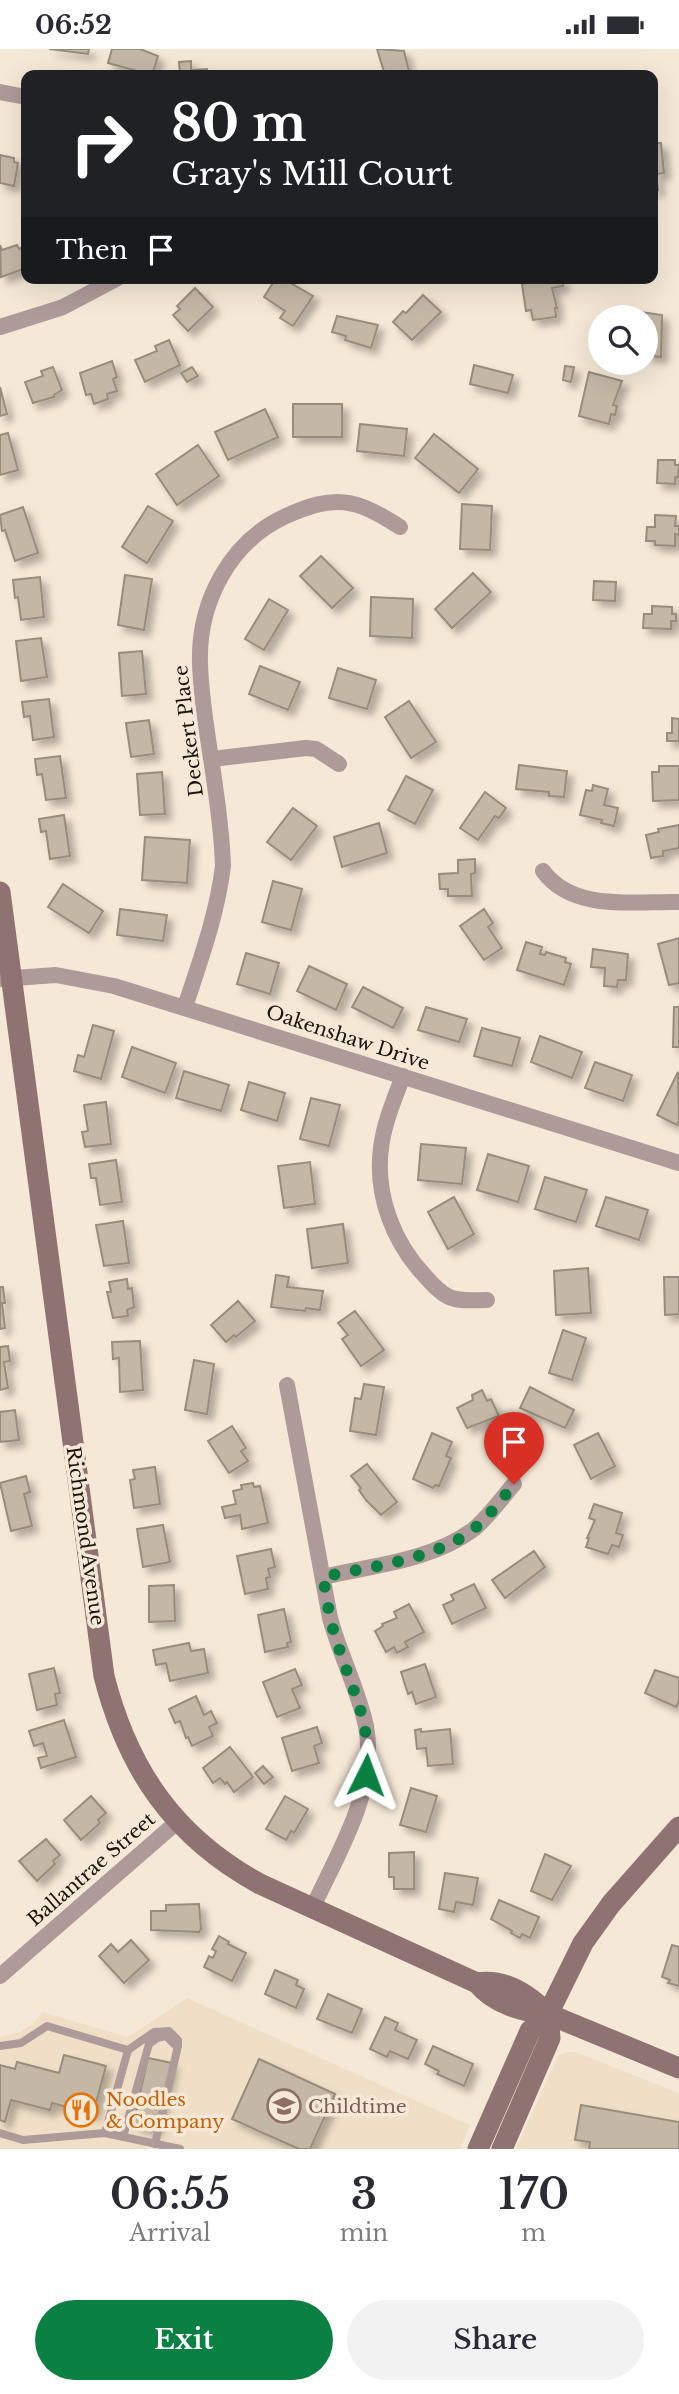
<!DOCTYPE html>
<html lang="en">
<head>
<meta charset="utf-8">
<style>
  body { margin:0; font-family:"Libre Baskerville",serif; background:#f2f2f3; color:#2b2b33; height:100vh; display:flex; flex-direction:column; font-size:26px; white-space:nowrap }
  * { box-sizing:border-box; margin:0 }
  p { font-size:23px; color:#7c7c81 }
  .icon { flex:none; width:38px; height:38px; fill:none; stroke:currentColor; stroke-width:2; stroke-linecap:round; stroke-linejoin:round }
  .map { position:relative; height:2100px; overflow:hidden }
  .sheet { display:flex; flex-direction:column; background:#fff; flex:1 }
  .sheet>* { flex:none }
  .hud { position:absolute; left:21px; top:21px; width:637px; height:214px; border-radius:14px; box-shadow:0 7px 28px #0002; background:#202124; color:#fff; overflow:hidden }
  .buttons { position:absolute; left:588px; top:256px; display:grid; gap:14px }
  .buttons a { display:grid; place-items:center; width:70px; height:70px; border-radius:50%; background:#fff; box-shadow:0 7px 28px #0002; font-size:35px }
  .pin { position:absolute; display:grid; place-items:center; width:60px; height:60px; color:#fff; margin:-72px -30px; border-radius:50% 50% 50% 0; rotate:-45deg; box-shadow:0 0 7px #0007 }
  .pin .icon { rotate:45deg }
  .me { position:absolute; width:77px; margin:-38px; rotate:3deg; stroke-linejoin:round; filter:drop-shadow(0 0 5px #0008) }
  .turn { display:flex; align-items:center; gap:24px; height:147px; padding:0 35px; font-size:32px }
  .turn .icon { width:91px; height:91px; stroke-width:2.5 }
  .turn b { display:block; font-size:49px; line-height:60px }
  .then { display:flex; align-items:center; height:66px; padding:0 35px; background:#0003; gap:14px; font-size:26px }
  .eta { display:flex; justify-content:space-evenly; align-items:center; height:119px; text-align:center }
  .eta b { font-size:42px; font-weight:600; line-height:49px }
  .button { display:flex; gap:14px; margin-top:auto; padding:14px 35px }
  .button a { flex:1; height:80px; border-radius:42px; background:#0b8043; color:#fff; font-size:28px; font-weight:600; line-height:80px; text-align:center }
  .button a+a { background:#f2f2f3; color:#2b2b33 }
  .status { display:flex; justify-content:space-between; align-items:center; height:49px; padding:0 35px; background:#fff; direction:ltr }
  .status svg { height:19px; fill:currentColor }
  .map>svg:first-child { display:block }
</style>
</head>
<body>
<div class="status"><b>06:52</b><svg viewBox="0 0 49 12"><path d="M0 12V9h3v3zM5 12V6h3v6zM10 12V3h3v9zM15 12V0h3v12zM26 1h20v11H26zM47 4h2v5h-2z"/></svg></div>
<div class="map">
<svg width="679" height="2100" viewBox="0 0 679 2100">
  <defs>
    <filter id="shadow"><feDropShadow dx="6" dy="6" stdDeviation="3.5" flood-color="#0004"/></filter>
  </defs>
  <rect width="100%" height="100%" fill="#f5e8d6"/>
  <g fill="#f0dfc6">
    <path d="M187,1949l283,127 -10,24h-460v-112l20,-5 14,-9 8,-11 86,25z"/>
    <path d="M566,2003h9l104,41v56h-163l42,-93z"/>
  </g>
  <g fill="#c4b7a6" stroke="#988c7c" stroke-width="2" filter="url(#shadow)">
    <path d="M49,0h40l-1,5z"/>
    <path d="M112,0h28l18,7 -6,19 -44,-12z"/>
    <path d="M377,0l27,2 6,24h-25z"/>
    <path d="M191,12v9l16,-1v6h-27l-1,-13z"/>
    <path d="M653,94h8l3,30 -8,1 2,16h-5z"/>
    <path d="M0,106l14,3v4l4,1 -4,23 -14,-3z"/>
    <path d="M0,196l2,5 15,-5 2,4 7,-3v22l-25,9z"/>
    <path d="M276,229h6l31,18 -20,30 -13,-8 5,-7 -21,-14z"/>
    <path d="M526,229h36l1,8 -11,2 5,20h-2l1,9 -23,3 -2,-10 -5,1 -4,-27 5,-1z"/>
    <path d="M195,239l18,19 -25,24 -15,-16 7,-6 -3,-3z"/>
    <path d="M423,246l18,17 -29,28 -19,-18 10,-11 3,2z"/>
    <path d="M634,262l28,4 -1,42 -15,-2v-38h-13z"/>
    <path d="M337,267l41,9 -7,23 -26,-8 1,-4 -14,-4z"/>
    <path d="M169,291l11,25 -35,17 -10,-22 22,-9 -2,-5z"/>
    <path d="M112,312l5,16 -4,2 4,12 -10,3 1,5 -14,5 -3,-10 -5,1 -6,-22z"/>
    <path d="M474,316l39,10 -5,18 -38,-9z"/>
    <path d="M565,317l9,1 -3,15 -8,-2z"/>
    <path d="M53,318l9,23 -8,5v2l-21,6 -8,-21 18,-6 -2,-5z"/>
    <path d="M192,318l6,9 -11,6 -6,-9z"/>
    <path d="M589,323l33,9 -9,24 4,1 -2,9 -4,-1 -2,10 -30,-8z"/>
    <path d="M0,338l7,27 -7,2z"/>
    <rect x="293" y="355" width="49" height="33"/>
    <path d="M265,360l13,28 -50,23 -13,-28z"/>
    <path d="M360,375l47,5 -3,27 -47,-5z"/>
    <path d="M8,384l10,37 -18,5v-40z"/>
    <path d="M434,385l44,35 -19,24 -44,-35z"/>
    <path d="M198,396l21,31 -42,29 -21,-31z"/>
    <path d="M658,411h17v5h4l-1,12h-3v7l-18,-1z"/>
    <path d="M462,455l30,2 -2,44 -30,-1z"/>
    <path d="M148,457l25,15 -26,42 -25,-16z"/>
    <path d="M23,458l15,46 -23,8 -10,-31 -3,1 -2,-16z"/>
    <path d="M655,466l21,1 -1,10h4v9l-4,-1v12l-20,-1v-4h-9l1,-14h8z"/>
    <path d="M321,507l32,32 -21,20 -32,-32z"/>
    <path d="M473,524l18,19 -39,36 -17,-19z"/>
    <path d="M125,526l27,4 -8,51 -26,-5z"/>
    <path d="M40,528l4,40 -23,3 -3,-23 -3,1 -2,-18z"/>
    <path d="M594,532l22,1 -1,19 -22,-1z"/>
    <path d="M371,548l42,2 -1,39 -42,-2z"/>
    <path d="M269,550l19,11 -24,40 -19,-11z"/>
    <path d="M652,557l20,1v7h4v7h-5v8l-28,-1 1,-14h8z"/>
    <path d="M41,589l6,39 -26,4 -5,-40z"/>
    <path d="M142,602l4,43 -24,2 -3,-43z"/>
    <path d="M260,617l40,16 -12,28 -39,-16z"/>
    <path d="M338,619l38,12 -9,29 -38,-11z"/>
    <path d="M49,650l5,38 -21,3 -3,-24 -6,1 -2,-15z"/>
    <path d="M409,652l27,41 -25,16 -26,-41z"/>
    <path d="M672,669l7,1v22h-12v-8h5z"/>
    <path d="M149,671l5,34 -23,3 -5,-34z"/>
    <path d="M60,707l6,42 -20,2 -4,-26 -5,1 -2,-16z"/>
    <path d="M519,716l48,6 -3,26 -15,-1v-4l-33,-3z"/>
    <path d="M659,717h20v34l-26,1 -1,-29h7z"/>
    <path d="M162,723l3,42 -25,1 -3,-41z"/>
    <path d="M406,727l27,14 -18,34 -27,-14z"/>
    <path d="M593,736l15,4 -4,16 14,3 -4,18 -13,-3 1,-3 -22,-5 6,-25 6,1z"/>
    <path d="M485,743l21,16 -7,10 -4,-2 -17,24 -18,-12z"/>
    <path d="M293,759l24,18 -26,34 -24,-18z"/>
    <path d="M64,766l6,41 -20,3 -4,-28 -5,1 -2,-13z"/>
    <path d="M379,774l8,30 -45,14 -8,-30z"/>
    <path d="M679,776v23l-16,3v5l-12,2 -5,-23 13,-3 -1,-3z"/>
    <path d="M145,788l45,3 -3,43 -45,-3z"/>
    <path d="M475,810v14l-4,1 1,22h-24v-7h-8l-1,-15 19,-1v-13z"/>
    <path d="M273,832l29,8 -11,41 -29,-8z"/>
    <path d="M63,835l40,27 -14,22 -41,-26z"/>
    <path d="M120,860l47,6 -4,26 -46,-6z"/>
    <path d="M484,860l9,14 -5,4 14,21 -18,12 -24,-34z"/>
    <path d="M679,889v45l-10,2 -11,-41z"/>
    <path d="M526,893l16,5 -2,7 5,1 1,-3 20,6 -1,4 6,2 -7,21 -47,-15z"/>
    <path d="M593,900l35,5 -2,26h-8l-1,7 -13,-1 1,-18 -14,-1z"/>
    <path d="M246,904l33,10 -9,31 -33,-10z"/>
    <path d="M309,917l38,18 -11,26 -39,-19z"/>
    <path d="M363,938l40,21 -10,20 -41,-21z"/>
    <path d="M426,958l41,12 -8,23 -41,-12z"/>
    <path d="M674,958h5v40h-6z"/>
    <path d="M93,976l21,6 -13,48 -27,-8 4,-16 6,2z"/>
    <path d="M482,979l38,10 -8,28 -38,-10z"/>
    <path d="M540,987l42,16 -10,26 -41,-16z"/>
    <path d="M132,998l44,16 -11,30 -43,-16z"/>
    <path d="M595,1013l37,13 -9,26 -38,-13z"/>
    <path d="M184,1022l45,14 -8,26 -45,-13z"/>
    <path d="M678,1023l1,49 -2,4 -20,-10z"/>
    <path d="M249,1033l36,11 -8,28 -36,-11z"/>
    <path d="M311,1049l29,7 -11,41 -29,-7z"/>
    <path d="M106,1053l5,42 -26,3 -3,-15 6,-1 -4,-26z"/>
    <path d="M421,1095l45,4 -4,36 -44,-4z"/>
    <path d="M488,1105l41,12 -11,36 -41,-12z"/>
    <path d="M116,1111l6,42 -22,3 -4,-27h-5l-2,-14z"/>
    <path d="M310,1113l5,42 -31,4 -6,-42z"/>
    <path d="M545,1128l42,13 -11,32 -41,-13z"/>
    <path d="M454,1148l20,37 -26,15 -20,-37z"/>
    <path d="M606,1148l42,13 -9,30 -43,-14z"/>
    <path d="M123,1172l6,42 -25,3 -8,-41z"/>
    <path d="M343,1175l5,39 -36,5 -5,-39z"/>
    <path d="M588,1219l3,45 -35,2 -2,-44z"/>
    <path d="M276,1226l13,2 -2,10 36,4 -3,19 -14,-2 -1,3 -34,-4z"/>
    <path d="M664,1228h15v37l-14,1z"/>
    <path d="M127,1230l1,10 4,-1 2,19 -7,3 1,6 -15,2 -6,-26h4l-2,-10z"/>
    <path d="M0,1238h3l2,16h-3l3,25 -5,1z"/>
    <path d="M238,1252l17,20 -19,16 -2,-2 -8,7 -15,-17z"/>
    <path d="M355,1262l29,39 -23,16 -19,-27 6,-4 -10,-12z"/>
    <path d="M563,1281l23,8 -14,42 -23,-7z"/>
    <path d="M140,1292l3,49 -23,2 -1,-34 -6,1 -1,-17z"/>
    <path d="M8,1297l2,15 -6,1 4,26 -8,2v-43z"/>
    <path d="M194,1311l20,4 -7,50 -22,-4z"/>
    <path d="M364,1335l20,3 -8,48 -26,-4 5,-33 6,1z"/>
    <path d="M530,1338l44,23 -9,18 -45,-20z"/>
    <path d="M482,1341l5,11 4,-2 8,17 -32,12 -10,-20 16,-8 -1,-5z"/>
    <path d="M15,1361l4,30 -19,2v-30z"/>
    <path d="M232,1377l14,22 -5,3 7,10 -19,12 -21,-32z"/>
    <path d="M432,1384l20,9 -6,14 5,2 -12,28 -4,-1 -2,3 -20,-9z"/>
    <path d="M598,1384l17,33 -24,13 -17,-34z"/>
    <path d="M367,1415l30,38 -16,13 -15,-15 -7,-10 2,-2 -10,-12z"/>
    <path d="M155,1418l5,37 -26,4 -4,-28 5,-1 -2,-9z"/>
    <path d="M26,1427l4,16 -6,2 8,32 -21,5 -11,-48z"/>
    <path d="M253,1434l1,4 6,-1 8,37 -26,6 -2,-14 -15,3 -3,-11 14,-3 -3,-13 9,-2 -1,-4z"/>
    <path d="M594,1455l28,9 -6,20 7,2 -4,12 -7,-2 -4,9 -22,-7 3,-9h-2l8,-18 -6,-2z"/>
    <path d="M163,1476l7,37 -27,5 -6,-38z"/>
    <path d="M271,1500l4,18 -7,2 2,8 -4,1 2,11 -23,5 -8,-38z"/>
    <path d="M534,1502l11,16 -40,31 -13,-18z"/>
    <path d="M474,1535l12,24 -34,16 -9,-19 11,-5 -3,-5z"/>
    <path d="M174,1536l1,36 -26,1v-36z"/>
    <path d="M409,1555l15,28 -19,10 3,5 -11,6 -3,-6 -8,5 -11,-21 8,-5 -1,-2 15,-6 -3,-6z"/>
    <path d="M284,1560l7,33 -4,1 1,4 -23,5 -7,-37z"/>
    <path d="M189,1594l2,8 13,-2 4,24 -38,8 -4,-18 -10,2 -3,-15z"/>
    <path d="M425,1615l11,33 -20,7 -4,-12 -4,2 -7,-22z"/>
    <path d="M54,1619l6,25 -5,1 2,11 -20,5 -8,-36z"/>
    <path d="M295,1620l7,16 -10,4 8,19 -23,9 -14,-35z"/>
    <path d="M655,1621l24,8v23l-3,6 -31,-14z"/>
    <path d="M196,1647l8,19 7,-4 6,12 -8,4 4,9 -21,10 -4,-9 -2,1 -6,-17 -5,2 -6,-14z"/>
    <path d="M64,1671l12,37 -35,11 -3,-10 9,-2 -4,-13 -9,3 -5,-15z"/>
    <path d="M317,1678l5,16 -8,3 5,17 -27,8 -10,-33z"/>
    <path d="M421,1680v3l29,-3 3,35 -25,2 -2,-18 -9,1 -2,-19z"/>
    <path d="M230,1698l23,30 -19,15 -7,-10 -2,2 -5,-6 -7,5 -10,-15z"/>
    <path d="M263,1717l10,11 -9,7 -9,-11z"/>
    <path d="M411,1739l26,8 -11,36 -26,-7z"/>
    <path d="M91,1747l15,17 -8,7 2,3 -19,17 -17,-20z"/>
    <path d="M285,1747l23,13 -14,24 -3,-2 -5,9 -20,-11z"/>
    <path d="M46,1790l14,16 -7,6 2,3 -18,17 -18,-20z"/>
    <path d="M414,1803v37h-20v-12h-5v-24z"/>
    <path d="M545,1805l26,12 -19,34 -21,-9z"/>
    <path d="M445,1824l33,5 -5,27 -17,-3 -2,10 -15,-3z"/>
    <path d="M499,1851l40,17 -9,21 -8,-4 -2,4 -9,-5 1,-2 -21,-12z"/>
    <path d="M199,1855l2,25 -2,3 -48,-2v-19h15v-6z"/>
    <path d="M219,1887l10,6 -1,2 18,9 -14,28 -28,-14 5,-11 4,2 3,-7 -4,-2z"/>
    <path d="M131,1891l18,20 -25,23 -25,-27 12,-12 7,8z"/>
    <path d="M672,1896l7,2v39l-11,-3 2,-3 -8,-3z"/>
    <path d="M275,1921l23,10 -2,5 8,4 -8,19 -31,-14z"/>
    <path d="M328,1945l34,15 -10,24 -35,-14z"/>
    <path d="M385,1968l13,6 -3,7 22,10 -9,19 -18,-8 -3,6 -17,-8z"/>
    <path d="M433,1997l40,18 -9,22 -27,-12 2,-3 -14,-7z"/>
    <path d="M64,2006l42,11 -13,48 -41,-11 -2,7 -39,-10 -6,22 -5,-2v-55l15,4 2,-7 42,11z"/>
    <path d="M148,2009l24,5 -16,67 -23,-6z"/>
    <path d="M259,2010l76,35 -25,55h-11l-67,-30z"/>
    <path d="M581,2056l98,17v27h-90l1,-7 -15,-2z"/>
  </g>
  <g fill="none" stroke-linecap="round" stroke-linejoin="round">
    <g stroke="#ae9a99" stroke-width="8">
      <path d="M0,1997l21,-3 26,-17 81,24"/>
      <path d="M0,2084l23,7 82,-7 75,16"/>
      <path d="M105,2084l23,-83 26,-18 15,-1 9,9v6l-23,98"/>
      <path d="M123,2088l26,-93 8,-6 9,-2 9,9"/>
    </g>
    <g stroke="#ae9a99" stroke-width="16">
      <path d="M0,43l26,5"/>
      <path d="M0,278l63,-20 55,-29"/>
      <path d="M212,710l94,-11 10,1 23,15"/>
      <path d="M543,822c30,41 91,30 136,31"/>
      <path d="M0,930l56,-4 58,11 565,177"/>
      <path d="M185,958c15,-46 32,-92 38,-141 -1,-34 -6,-68 -11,-101 -5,-33 -11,-67 -12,-101 -2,-61 29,-122 86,-148 49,-22 69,-18 114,11"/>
      <path d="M403,1027c-9,24 -19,47 -22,72 -6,47 12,94 44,128 7,8 14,16 24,21 12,5 25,3 38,3"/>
      <path d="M287,1336l43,233c10,37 28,71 36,108 12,65 -28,126 -54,183"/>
      <path d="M323,1528c50,-12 109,-16 151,-48 15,-13 27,-30 40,-45"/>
      <path d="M0,1927l177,-154"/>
    </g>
    <g stroke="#8f7372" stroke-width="21">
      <path d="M0,843l104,784c24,94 70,161 156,208l217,99c17,21 44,28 71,31l131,54"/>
      <path d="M477,1934c28,-5 52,12 71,31"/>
      <path d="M478,2100l52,-118 18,-17 35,-71 28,-39 68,-77"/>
      <path d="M502,2100l48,-111 -2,-24"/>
    </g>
  </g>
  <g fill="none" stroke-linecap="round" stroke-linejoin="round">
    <path stroke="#0b8043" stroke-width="12" stroke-dasharray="0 21.6" d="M366,1726c6,-53 -13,-81 -28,-130 -8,-22 -11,-45 -15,-68 49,-11 111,-17 151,-48 15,-13 28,-30 40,-45"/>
  </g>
  <defs>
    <symbol id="school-ring" viewBox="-11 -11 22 22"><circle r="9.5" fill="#f5e8d6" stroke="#8d6e63" stroke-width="1.5"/><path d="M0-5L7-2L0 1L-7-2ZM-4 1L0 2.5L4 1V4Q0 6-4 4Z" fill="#8d6e63"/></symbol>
    <symbol id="restaurant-ring" viewBox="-11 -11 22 22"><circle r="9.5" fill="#f5e8d6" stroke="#e8710a" stroke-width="1.5"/><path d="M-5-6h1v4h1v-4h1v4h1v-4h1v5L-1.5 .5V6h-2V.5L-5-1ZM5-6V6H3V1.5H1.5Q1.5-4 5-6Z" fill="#e8710a"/></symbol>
  </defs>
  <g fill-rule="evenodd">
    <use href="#school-ring" x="265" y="2038" width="38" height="38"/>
    <use href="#restaurant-ring" x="62" y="2042" width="38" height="38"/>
  </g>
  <g text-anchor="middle" stroke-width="7" stroke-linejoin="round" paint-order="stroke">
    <g font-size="19" fill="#1a150f" stroke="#f5e8d6">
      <text transform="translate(188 682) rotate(-97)" y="7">Deckert Place</text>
      <text transform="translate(348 988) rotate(18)" y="7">Oakenshaw Drive</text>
      <text transform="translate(86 1487) rotate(82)" y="7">Richmond Avenue</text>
      <text transform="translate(91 1820) rotate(-41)" y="7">Ballantrae Street</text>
    </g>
    <g font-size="19" fill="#c56008" stroke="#f5e8d6" text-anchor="start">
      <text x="106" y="2057">Noodles<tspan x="106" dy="22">&amp; Company</tspan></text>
    </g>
    <g font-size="19" fill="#785e54" stroke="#f5e8d6" text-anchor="start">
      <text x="308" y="2064">Childtime</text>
    </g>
  </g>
</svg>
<div class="buttons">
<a><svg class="icon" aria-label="search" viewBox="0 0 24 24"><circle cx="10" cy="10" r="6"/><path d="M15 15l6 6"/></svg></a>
</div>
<div class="pin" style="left:514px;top:1435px;background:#d93025"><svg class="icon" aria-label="arrive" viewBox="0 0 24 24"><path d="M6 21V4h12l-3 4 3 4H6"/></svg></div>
<svg class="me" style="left:366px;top:1726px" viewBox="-20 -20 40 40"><path d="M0-17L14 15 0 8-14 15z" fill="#0b8043" stroke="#fff" stroke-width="4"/></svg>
<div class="hud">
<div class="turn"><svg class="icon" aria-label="right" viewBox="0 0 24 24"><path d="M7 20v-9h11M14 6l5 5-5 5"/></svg><div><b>80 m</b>Gray's Mill Court</div></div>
<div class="then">Then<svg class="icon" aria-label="arrive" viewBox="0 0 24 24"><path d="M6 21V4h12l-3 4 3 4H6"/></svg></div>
</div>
</div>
<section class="sheet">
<div class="eta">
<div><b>06:55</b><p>Arrival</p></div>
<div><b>3</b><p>min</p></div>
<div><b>170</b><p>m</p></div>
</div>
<div class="button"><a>Exit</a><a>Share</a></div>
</section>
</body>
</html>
